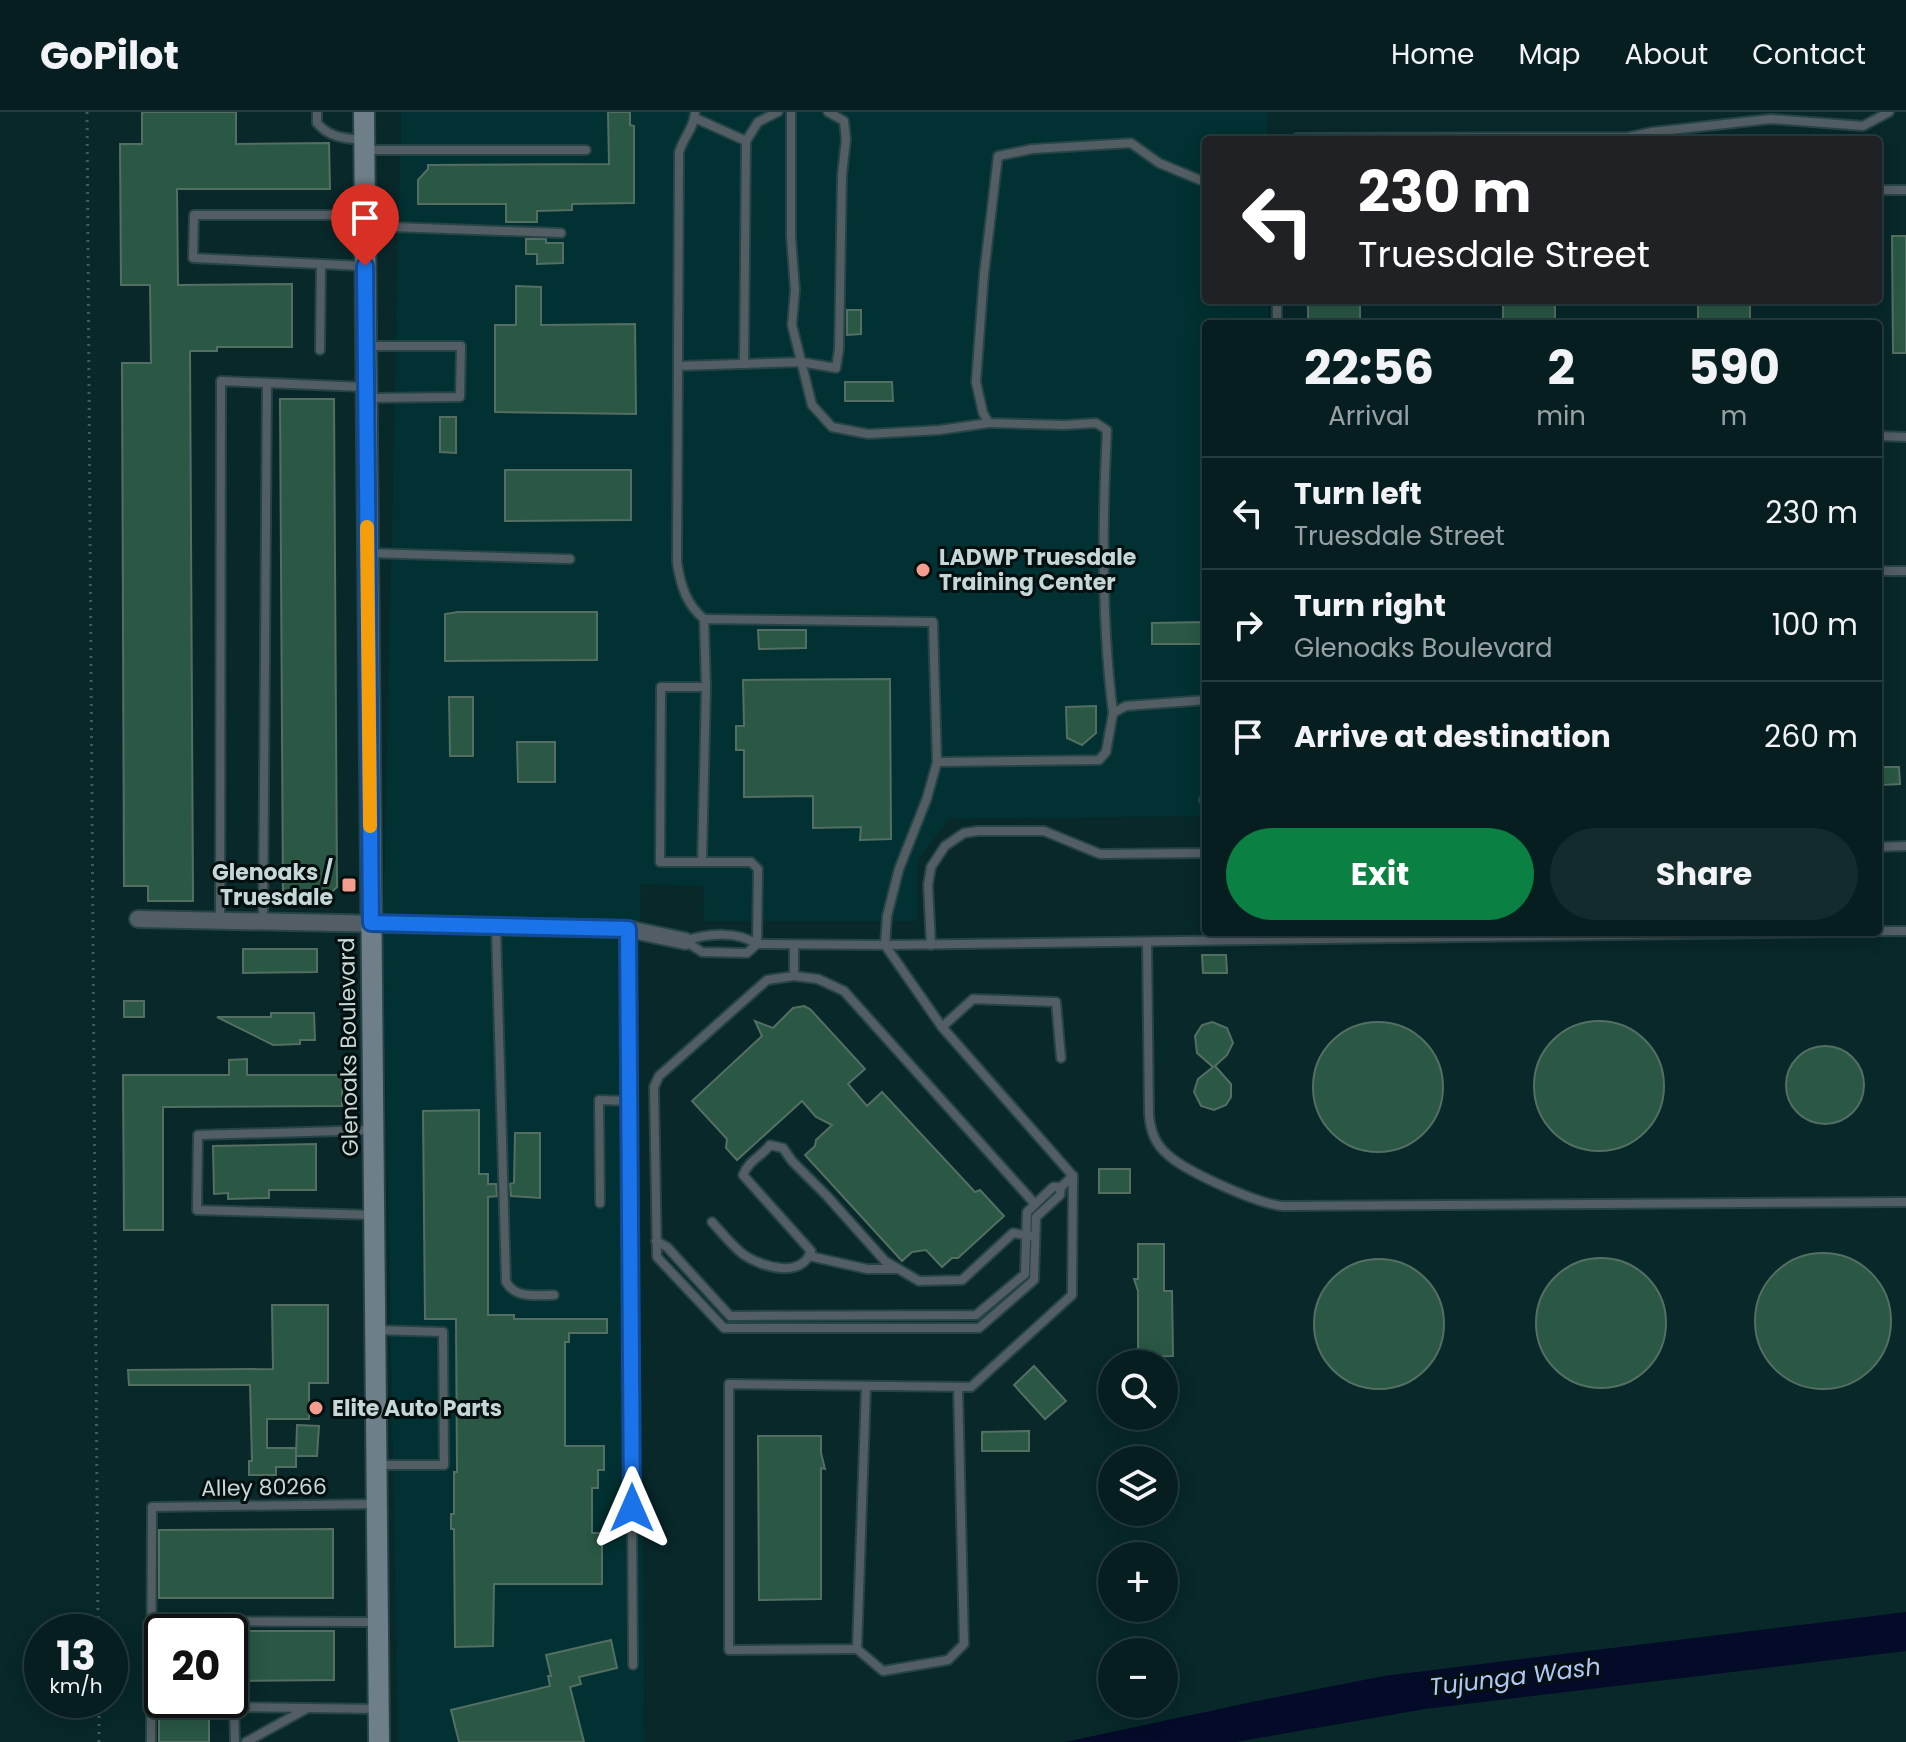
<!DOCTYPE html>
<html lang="en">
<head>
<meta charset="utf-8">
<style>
  body { margin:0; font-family:Poppins,sans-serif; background:#142b2d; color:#f1f3f6; height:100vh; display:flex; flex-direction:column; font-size:30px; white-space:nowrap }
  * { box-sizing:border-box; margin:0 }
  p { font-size:26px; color:#98a2a5 }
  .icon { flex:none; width:44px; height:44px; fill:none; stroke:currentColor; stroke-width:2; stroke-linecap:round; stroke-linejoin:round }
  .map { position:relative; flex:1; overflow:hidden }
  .sheet { position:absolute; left:1202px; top:208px; width:680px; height:616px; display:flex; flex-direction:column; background:#061e20; border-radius:8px; box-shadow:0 4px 20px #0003,0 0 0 2px #273c3e }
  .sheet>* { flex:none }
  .banner { position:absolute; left:1202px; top:24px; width:680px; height:168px; border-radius:8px; box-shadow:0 4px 20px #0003,0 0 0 2px #273c3e; background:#202124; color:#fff; overflow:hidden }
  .tools { position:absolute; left:1098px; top:1238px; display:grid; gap:16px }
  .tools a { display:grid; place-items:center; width:80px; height:80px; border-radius:50%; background:#061e20; box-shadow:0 4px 20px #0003,0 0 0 2px #273c3e; font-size:40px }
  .speed { position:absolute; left:24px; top:1502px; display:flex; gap:16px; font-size:40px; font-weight:700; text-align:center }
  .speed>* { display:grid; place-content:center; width:104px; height:104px; border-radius:50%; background:#061e20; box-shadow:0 4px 20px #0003,0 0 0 2px #273c3e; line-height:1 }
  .speed small { font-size:20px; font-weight:400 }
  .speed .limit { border:4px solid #111; border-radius:12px; background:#fff; color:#111 }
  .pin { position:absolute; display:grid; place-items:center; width:68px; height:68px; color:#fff; margin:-82px -34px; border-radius:50% 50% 50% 0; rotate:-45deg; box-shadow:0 0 8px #0007 }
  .pin .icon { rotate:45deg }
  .me { position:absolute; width:88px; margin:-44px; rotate:0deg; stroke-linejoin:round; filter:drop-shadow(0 0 6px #0008) }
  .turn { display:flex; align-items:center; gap:28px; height:168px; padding:0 24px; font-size:36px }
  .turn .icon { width:104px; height:104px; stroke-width:2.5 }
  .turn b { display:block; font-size:56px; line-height:68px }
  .eta { display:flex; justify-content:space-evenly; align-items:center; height:136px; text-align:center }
  .eta b { font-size:48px; font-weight:700; line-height:56px }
  .button { display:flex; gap:16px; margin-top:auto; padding:16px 24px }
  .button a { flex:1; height:92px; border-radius:48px; background:#0b8043; color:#fff; font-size:32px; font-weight:700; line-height:92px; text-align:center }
  .button a+a { background:#142b2d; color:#f1f3f6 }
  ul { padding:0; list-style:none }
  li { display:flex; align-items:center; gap:24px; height:112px; padding:0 24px; border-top:2px solid #273c3e }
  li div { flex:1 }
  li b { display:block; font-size:30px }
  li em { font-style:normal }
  header { display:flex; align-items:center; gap:48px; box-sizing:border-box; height:112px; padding:0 40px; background:#061e20; border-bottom:2px solid #273c3e }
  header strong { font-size:38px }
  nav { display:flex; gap:44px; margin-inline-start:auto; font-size:28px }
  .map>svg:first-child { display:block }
</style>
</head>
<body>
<header>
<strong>GoPilot</strong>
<nav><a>Home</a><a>Map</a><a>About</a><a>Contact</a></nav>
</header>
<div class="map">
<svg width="1906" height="1630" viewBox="0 0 1906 1630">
  <rect width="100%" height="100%" fill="#08282a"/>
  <path fill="#013132" d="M401,0h866v28h-61v160h62v24h-62v492l-257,3 -32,42v60h-213l-1,-35 -62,-2 -2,126 5,732h-246l-15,-815z"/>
  <path fill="#040b28" d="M1906,1500v39l-481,58 -189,33h-171l187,-40 132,-26z"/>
  <g fill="#2a5845" stroke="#546f62" stroke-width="2">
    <path d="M142,0h94v32l93,-1 1,46h-153l1,96 114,-1v63h-75v4h-27l3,550h-45v-15h-24l-2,-523h29l-1,-78h-29l-1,-141h22z"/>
    <path d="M608,0h22v13l4,1v77l-62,1v6l-35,1v11h-31v-18h-88v-24l10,-11v-4l181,-1z"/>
    <path d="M1892,124h14v117h-13z"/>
    <path d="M526,127h20v4h17v20l-26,1v-10h-11z"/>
    <path d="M516,174l25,1v38l94,-1 1,90 -141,-2v-87h21z"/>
    <rect x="1308" y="188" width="52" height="24"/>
    <rect x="1503" y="188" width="52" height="24"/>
    <rect x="1698" y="188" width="52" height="24"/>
    <path d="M847,198h14v24l-14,1z"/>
    <path d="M845,270h47l1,19h-48z"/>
    <path d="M280,287h54l3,488 -11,10 -43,1z"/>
    <path d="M440,305h16v36l-16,-1z"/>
    <path d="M505,358h126v50l-126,1z"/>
    <path d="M458,500h139v48l-152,1v-47z"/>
    <path d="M1206,510v22h-54v-21z"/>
    <path d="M758,518h48v18l-47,1z"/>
    <path d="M890,567l1,160 -31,1 1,-13 -48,1v-32l-69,1v-47h-8v-24h8l-1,-46z"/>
    <path d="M449,585h24v59h-23z"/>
    <path d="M1096,594v27l-14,12 -15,-7 -1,-31z"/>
    <path d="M517,630h38v40h-37z"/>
    <path d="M1882,655h17l1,17 -18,1z"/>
    <path d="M243,837h74v23l-74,1z"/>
    <path d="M1202,843h24l1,18h-24z"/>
    <rect x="124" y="889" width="20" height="16"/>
    <path d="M804,894l6,3 55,60 -17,15 19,22 15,-14 93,100 5,-2 24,26 -46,42h-6l-10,9 -16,-17 -14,2 -10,9 -97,-106 10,-9 1,-6 16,-15 -16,-8 -14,-16 -65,59 -11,-12 1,-9 -35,-38 70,-65 -7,-15 18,7 20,-20z"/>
    <path d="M271,901h43l1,27h-15v4l-27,1 -56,-28h54z"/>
    <circle cx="1599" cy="974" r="65"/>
    <path d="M1212,910l15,6 6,15 -6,12 -12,11 16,18v13l-5,8 -12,5 -13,-4 -7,-14 4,-13 15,-12 -16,-14 -2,-17 7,-11z"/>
    <circle cx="1378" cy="975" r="65"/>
    <circle cx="1825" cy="973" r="39"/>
    <path d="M247,947v16h95v31l-179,1v123h-39l-1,-155h106v-15z"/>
    <path d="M479,998v64h9v10h8l1,12 -9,1v118h26v4h93v14h-38v9h-4v104h39v24h-6v18h-6v45h10v51h-108l-1,62 -38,1 -1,-118h-3v-15h3v-42h3l-1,-153h-31l-2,-208z"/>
    <path d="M515,1021h25v65l-29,-2 -1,-12 4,-1z"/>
    <path d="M316,1032v46h-47v8l-41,1v-6l-14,1 -1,-48z"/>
    <rect x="1099" y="1057" width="31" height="24"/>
    <path d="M1138,1132h26v47h8l1,65 -35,1v-66l-4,-12h4z"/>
    <circle cx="1823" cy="1209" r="68"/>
    <circle cx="1601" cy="1211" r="65"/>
    <circle cx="1379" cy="1212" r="65"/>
    <path d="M272,1193h56v78h-19v36h-42v29h29v19h-20v8h-27v-14h3l-2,-76h-121l-1,-15 145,-1z"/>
    <path d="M1034,1254l32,35 -21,18 -31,-34z"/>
    <path d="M297,1313l22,1 -2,30h-21z"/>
    <path d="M1029,1319v20h-47v-19z"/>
    <path d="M758,1324h63v17l4,16 -4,-1v131l-62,1z"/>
    <path d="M333,1417v69h-174v-68z"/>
    <path d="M230,1519h104v49l-104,1z"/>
    <path d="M611,1528l6,28 -38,9 2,7 -11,3 14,55h-125l-8,-32 99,-24 -2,-10h3l-5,-21z"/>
    <rect x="159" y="1588" width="50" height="42"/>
  </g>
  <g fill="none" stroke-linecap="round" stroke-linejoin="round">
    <defs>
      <g id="lane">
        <path d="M317,0v11c13,15 27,15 46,17"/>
        <path d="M695,0c0,15 -13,27 -16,41l-2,410c4,23 9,41 27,56"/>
        <path d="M791,0v124l4,54 -3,35 20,80 20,22 36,7 71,-4 50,-7"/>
        <path d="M695,6l51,23"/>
        <path d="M1297,26l331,-1 24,-5 119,-13 92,7 26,-14"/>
        <path d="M367,38h219"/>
        <path d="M1878,78h28"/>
        <path d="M365,114l196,7"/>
        <path d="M363,154l-170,-8 1,-43h169"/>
        <path d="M1277,188v24"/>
        <path d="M367,234h94l-1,51 -93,1"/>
        <path d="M320,238l1,-86"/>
        <path d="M744,252l2,-223 12,-19 20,-10"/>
        <path d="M678,254l123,-4 35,6 3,-19 3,-174 4,-36 -2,-18 -16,-9"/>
        <path d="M1878,324l28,1"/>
        <path d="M368,441l202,6"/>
        <path d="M1878,459h28"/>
        <path d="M1113,601c-12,-94 -11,-189 -6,-283l-11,-7 -32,2 -75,-2 -6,-10 -7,-31 8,-108 14,-118 34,-7 99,-6 28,20 41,17"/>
        <path d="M937,650l162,-2 7,-8 7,-39 13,-7 80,-6"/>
        <path d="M1204,688h2"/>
        <path d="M1878,735l28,-1"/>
        <path d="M702,750l4,-175h-45l-1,175h91l7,7 -1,75"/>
        <path d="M220,808l1,-539 144,6"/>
        <path d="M263,809l4,-538"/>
        <path d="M496,815l10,355c10,17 30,13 48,13"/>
        <path d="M628,817l5,736"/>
        <path d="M1878,819h28"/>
        <path d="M685,829c23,-8 52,-10 72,3l128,1 954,-13"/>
        <path d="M685,829l17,11 45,1 10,-9"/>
        <path d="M1147,830l2,172c1,15 6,30 18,40 19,18 91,50 116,52l623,-4"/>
        <path d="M794,833v31l-27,4 -108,96 -5,11 3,170 67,71h255l55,-48 2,-63 24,-22 1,-8"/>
        <path d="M931,833l-3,-60 3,-18 14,-21 19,-13 14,-2h66l56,23 106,-1"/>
        <path d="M794,864l24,3 26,12 191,213"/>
        <path d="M942,915l31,-28 83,3 5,56"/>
        <path d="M373,1018l-175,5 -1,75 176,5"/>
        <path d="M600,1091l-1,-103 30,1"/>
        <path d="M712,1110c10,11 20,24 32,33 18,12 58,24 67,-4l-68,-76c6,-15 18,-18 27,-30l13,3 9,13 35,35 58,65 34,20 43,-1 51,-47 18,3"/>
        <path d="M656,1129l11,6 63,69 246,-1 49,-41 2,-62 26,-25h8l12,-11 -131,-149 -57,-82 2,-29 12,-47 28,-71 10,-36 -4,-140 -229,-3 2,68"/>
        <path d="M809,1144l58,13h31"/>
        <path d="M866,1275l-9,262 -128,1v-266l242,3 101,-92 1,-119"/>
        <path d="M376,1353h68l-1,-133 -66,-2"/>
        <path d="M150,1509l227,1"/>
        <path d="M857,1537l26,22 65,-11 16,-16 -6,-257"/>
        <path d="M151,1630l1,-235 223,-3"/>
        <path d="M235,1630l-1,-35 144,2"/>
        <path d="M246,1630l60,-33"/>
      </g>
      <path id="street" d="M138,807l490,10 57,12"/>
      <path id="secondary" d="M364,0l15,1630"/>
    </defs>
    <use href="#lane" stroke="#264446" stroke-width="12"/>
    <use href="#street" stroke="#264446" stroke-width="20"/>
    <use href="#secondary" stroke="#264446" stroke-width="24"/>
    <g stroke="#415d5e" stroke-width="3" stroke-dasharray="2 6" stroke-linecap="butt">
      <path d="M87,0l11,1520"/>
      <path d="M99,1588v42"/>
    </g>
    <use href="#lane" stroke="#535e64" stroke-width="8"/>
    <use href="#street" stroke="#535e64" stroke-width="16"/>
    <use href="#secondary" stroke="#6e7f89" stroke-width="20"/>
  </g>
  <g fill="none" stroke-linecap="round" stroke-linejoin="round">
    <defs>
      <path id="route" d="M365,154l6,657 257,6 4,579"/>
    </defs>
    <use href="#route" stroke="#114b97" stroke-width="20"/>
    <use href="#route" stroke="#1a73e8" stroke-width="14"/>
    <path stroke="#f59e0b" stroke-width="14" d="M367,415l3,299"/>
  </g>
  <g fill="#f59d8f" stroke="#040f0f" stroke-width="3">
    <circle cx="923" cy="458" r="8"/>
    <rect x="341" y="765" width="16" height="16" rx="4"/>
    <circle cx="316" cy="1296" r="8"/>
  </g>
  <g text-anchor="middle" stroke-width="6" stroke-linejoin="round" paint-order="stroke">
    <g font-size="22" font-weight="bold" fill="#c6d7d7" stroke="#040f0f" text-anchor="start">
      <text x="939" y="453">LADWP Truesdale<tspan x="939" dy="25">Training Center</tspan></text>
      <text x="333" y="768" text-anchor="end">Glenoaks /<tspan x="333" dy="25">Truesdale</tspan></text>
      <text x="332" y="1304">Elite Auto Parts</text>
    </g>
    <g font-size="22" fill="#c6d7d7" stroke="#040f0f">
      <text transform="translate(348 935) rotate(-91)" y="8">Glenoaks Boulevard</text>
      <text transform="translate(264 1375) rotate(-1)" y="8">Alley 80266</text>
    </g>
    <g font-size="24" font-style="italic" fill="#b2c7f8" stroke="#040f0f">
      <text transform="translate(1515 1565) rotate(-7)" y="8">Tujunga Wash</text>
    </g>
  </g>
</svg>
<div class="tools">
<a><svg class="icon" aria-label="search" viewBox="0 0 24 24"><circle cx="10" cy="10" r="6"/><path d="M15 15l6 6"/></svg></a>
<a><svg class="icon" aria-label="layers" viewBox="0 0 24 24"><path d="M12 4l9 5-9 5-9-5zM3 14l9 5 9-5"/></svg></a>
<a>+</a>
<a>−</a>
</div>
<div class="speed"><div>13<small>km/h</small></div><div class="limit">20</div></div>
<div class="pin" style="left:365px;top:154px;background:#d93025"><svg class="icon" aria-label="arrive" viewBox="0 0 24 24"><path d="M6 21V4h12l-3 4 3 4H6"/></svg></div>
<svg class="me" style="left:632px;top:1396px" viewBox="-20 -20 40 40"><path d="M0-17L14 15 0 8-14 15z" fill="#1a73e8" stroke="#fff" stroke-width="4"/></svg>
<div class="banner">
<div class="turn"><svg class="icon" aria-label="left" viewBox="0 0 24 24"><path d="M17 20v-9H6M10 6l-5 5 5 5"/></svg><div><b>230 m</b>Truesdale Street</div></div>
</div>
<section class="sheet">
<div class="eta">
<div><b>22:56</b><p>Arrival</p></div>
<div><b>2</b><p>min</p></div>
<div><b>590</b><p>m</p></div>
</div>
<ul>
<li><svg class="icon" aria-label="left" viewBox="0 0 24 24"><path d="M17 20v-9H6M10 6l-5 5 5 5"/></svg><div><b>Turn left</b><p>Truesdale Street</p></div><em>230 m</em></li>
<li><svg class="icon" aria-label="right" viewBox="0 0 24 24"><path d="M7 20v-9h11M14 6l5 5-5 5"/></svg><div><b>Turn right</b><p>Glenoaks Boulevard</p></div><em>100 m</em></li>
<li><svg class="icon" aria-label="arrive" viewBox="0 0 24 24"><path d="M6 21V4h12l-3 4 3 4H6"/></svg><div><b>Arrive at destination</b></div><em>260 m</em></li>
</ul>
<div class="button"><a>Exit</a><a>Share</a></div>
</section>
</div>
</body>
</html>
